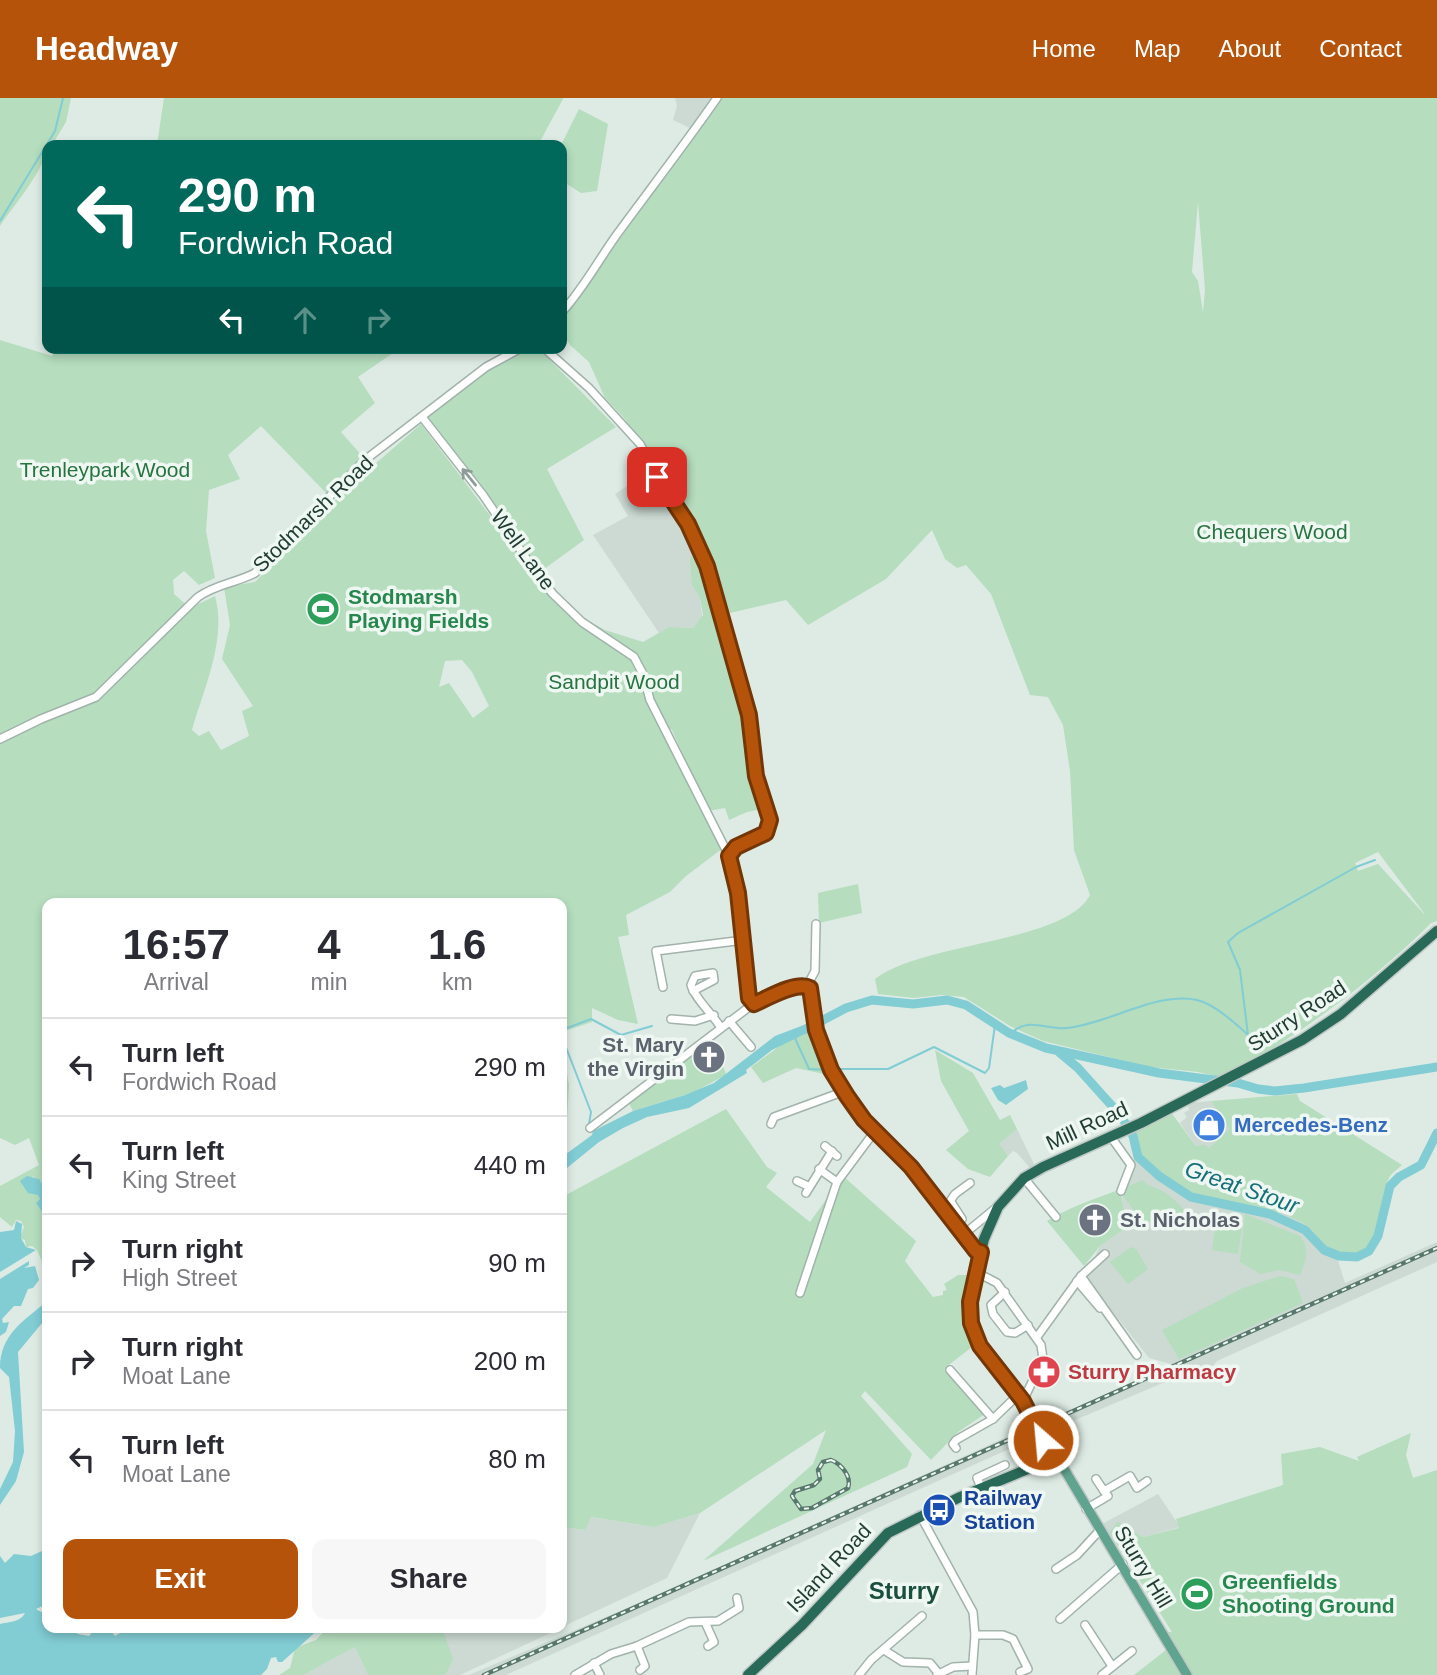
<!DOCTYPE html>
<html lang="en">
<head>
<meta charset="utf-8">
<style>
  body { margin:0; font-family:Helvetica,sans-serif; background:#f7f7f7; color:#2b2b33; height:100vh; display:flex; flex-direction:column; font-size:26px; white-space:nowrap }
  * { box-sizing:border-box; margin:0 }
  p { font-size:23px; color:#7c7c81 }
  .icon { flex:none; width:38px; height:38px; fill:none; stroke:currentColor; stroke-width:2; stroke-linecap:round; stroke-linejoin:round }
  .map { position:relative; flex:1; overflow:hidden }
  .drawer { position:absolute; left:42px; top:800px; width:525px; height:735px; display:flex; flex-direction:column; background:#fff; border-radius:14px; box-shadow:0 4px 10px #0003 }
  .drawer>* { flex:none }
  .banner { position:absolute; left:42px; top:42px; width:525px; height:214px; border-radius:14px; box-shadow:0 4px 10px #0003; background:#00695c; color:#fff; overflow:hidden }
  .pin { position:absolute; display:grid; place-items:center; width:60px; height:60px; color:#fff; margin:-30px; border-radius:14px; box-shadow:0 4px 10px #0006 }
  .me { position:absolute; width:77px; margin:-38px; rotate:333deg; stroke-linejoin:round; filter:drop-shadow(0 0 5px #0008) }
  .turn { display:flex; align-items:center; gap:24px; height:147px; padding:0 21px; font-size:32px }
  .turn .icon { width:91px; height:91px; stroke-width:2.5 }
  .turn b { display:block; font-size:49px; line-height:60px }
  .lanes { display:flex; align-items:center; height:66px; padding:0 21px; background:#0003; justify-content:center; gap:35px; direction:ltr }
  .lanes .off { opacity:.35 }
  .eta { display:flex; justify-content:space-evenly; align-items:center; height:119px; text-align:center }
  .eta b { font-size:42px; font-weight:600; line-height:49px }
  .button { display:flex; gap:14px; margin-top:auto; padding:14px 21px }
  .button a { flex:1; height:80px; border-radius:14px; background:#b45309; color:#fff; font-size:28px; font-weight:600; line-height:80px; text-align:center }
  .button a+a { background:#f7f7f7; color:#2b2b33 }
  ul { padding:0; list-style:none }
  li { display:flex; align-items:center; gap:21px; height:98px; padding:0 21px; border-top:2px solid #e1e1e2 }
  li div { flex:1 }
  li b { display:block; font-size:26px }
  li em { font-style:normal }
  header { display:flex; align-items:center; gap:42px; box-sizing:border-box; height:98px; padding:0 35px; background:#b45309; color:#fff }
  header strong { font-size:33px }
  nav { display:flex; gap:38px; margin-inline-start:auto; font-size:24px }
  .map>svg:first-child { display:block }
</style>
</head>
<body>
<header>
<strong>Headway</strong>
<nav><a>Home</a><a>Map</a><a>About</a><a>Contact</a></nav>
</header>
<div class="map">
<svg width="1437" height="1577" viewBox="0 0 1437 1577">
  <rect width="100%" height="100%" fill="#deebe4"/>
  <g fill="#ccdad3">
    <path d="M675,0h36l-19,31 -19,-9 4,-14z"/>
    <path d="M650,373l48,80 -6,34 8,13 2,19 -9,11 -24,-1 -10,6 -66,-98 35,-19 -13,-22z"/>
    <path d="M1211,1003l18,28 -21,20 -12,-3 -16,-23 7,-6 -3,-4 5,-3 -1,-7z"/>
    <path d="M1017,1031l17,35 -4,4 -13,-15 -4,-2 -5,5 -10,-11z"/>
    <path d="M1134,1060l43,35 12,6 90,14 2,-5 121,-43 -12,10 -6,16 -6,37 -11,21 -13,7 -18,-2 9,29 92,-41v20l-220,99 -8,9 -22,10 -7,-4 -9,-12 -22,-6 -64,-81 15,-31 27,-19 -6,-36 4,-3z"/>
    <path d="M1168,1268l9,11 -128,54 -3,1 -5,-9z"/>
    <path d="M1033,1327l5,11 -532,239h-37l224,-95z"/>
    <path d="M1158,1396l22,33 -37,10 -25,-16 -9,11 -7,-8z"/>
    <path d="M700,1415l-33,65 -105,49v-100l23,3 5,-13 64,10z"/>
    <path d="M442,1530h119l-101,47h-18l4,-2z"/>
    <path d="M355,1549l13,28h-65z"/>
  </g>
  <g fill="#b5ddbe" fill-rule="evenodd">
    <path d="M0,0h71l-5,24 -14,23h-5c0,23 -34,61 -47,81z"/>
    <path d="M164,0h399v1l-25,46h-381z"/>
    <path d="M722,0h715v823l-6,2c-61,61 -132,112 -207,155l-26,-6 -48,-5 -107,-26 -33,-15 -46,-29 -23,-2 -27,3 -36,-4 -3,-15c48,-37 190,-36 215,-84l-16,-45 -4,-79 -7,-46 -15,-28 -18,-2 -39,-101 -25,-29 -9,3 -12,-9 -13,-29 -46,49 -78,46 -22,-25 -56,13 -38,-87 -68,-108 -19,-20 -16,-36 -19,-17 -8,-13v-13zM1198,104l7,88 -2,22 -5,-31 -6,-9zM1378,754l46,61v1l-46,-50 -20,7 -3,-8z"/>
    <path d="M579,11l29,15 -11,67 -16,2 -19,-12 -1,-36z"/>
    <path d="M0,242l52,16 4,-8h335l2,5 -35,24 17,26 -34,29 22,25 -36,37 -66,-68 -33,29 12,24 -31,11 -3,41 9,47 -16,7 -15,-14 -11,9 1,14 16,14 25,-12c12,43 -11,92 -23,134l7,6 10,-5 12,19 28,-14 -7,-25 11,-5 -31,-47 8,-34 -6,-38 31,-5 88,-90 78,-68 135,179 49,27 38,12 26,-15 24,1 10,-13 -3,-17 -8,-13 -2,-27 8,-7 19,64 31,127 -1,22 15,45 -15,3 -18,8 -4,-12 -17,3 -36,-81 -16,-12 67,130 -37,28 -16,16 -44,23 3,20 -11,2 20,87 -20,-4 -26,-12v14l-30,10v-129h-515v288l-4,-8 -11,-7 8,23 -4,4 11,16v55l-10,-24 -5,-4 -6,1 -1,-7 -5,-2 4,-11 -3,-6 -5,-1 -4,7 -12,-10v-31l39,-21 -10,-27 -14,7 -15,-7zM462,562l10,12 17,34 -16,12 -24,-35 -10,4 6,-26z"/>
    <path d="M527,250h11l78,79 -69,42 37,71 -44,32 -113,-154 61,-48z"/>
    <path d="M858,786l4,29 -43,10 -1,-30z"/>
    <path d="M810,933l19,44 -33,-7 -33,15 -12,-16 30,-22z"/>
    <path d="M712,940l14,36 -2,2 -30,16 -61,19 -5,-10z"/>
    <path d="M562,950l7,37 -3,51 -4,3z"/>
    <path d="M935,952l38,23 27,47 10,-5 7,14 -18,15 9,12 -18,21 -22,-8 -22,-19 23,-19 -28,-50z"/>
    <path d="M1297,996l3,7 102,64c-4,3 -9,7 -12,11 -16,24 -2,92 -52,78 -15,-4 -20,-21 -32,-29 -7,-5 -16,-7 -23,-13l1,-3 -3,-1 -2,5 -85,-17c-17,-8 -52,-31 -58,-49 -2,-6 0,-11 -3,-17l37,-19 26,35 9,-1 4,3 20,-19 -18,-28z"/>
    <path d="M726,1011l41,58 10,6 -11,14 44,35 33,-46 73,65 -11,20 28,36 10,-2v-4l4,-1 -3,-6 14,-9h10c-4,26 -8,47 4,72l-26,20 39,47 -27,18 -27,28 -66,-69 -4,5 51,58 -5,13 -204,94 110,-97 13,-34 -126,83 -46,14 -63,-10 -6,13 -22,-3 -1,-330z"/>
    <path d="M1142,1082c6,6 8,5 16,9 10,4 21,14 28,24l-13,7 -14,-5 -14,10 -24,-32 6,34 -27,19 -16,20 -37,-45c30,-19 64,-26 95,-41z"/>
    <path d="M1245,1116l55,22c10,12 6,25 0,39l-21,-5 -18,4 -21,-12z"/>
    <path d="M1217,1118l26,4 -5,34 -26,-4z"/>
    <path d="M1131,1149l5,2 12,20 -20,15 -18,-22z"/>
    <path d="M1280,1178l14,3 9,24 -124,56 -17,-29 81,-42z"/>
    <path d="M1411,1335l-5,22 7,23 24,-8v205h-249l-21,-43h5l-63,-100 9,-11 25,16 36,-9 -3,-9 107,-34 -2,-31 39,-7 39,14 -2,-4z"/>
    <path d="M327,1530h115l11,31 -7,15 -4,1h-74l-13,-28 -52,28h-24l11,-7 5,-20 21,-8z"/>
    <path d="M1166,1552l16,25h-48z"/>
  </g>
  <g fill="#82ccd4">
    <path d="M809,925l3,1 1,6 -41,20 -26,20 1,3 -58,35 -42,9 -24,11 -24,14 -37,30v-15l30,-22 1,-4 40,-20 52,-16 29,-12 61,-47z"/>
    <path d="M1026,982l2,9 -22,16 -8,-5 -7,-12 9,-3 4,3z"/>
    <path d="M27,1078l12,3 8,12v28l-11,-16 4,-4 -2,-4 -10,-2 -8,-12z"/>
    <path d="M16,1123l6,3 -1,14 5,9 10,3 -36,22v-40l14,-2z"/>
    <path d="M29,1163v4l-5,3 11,-2 4,14 -6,8 -5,1 -7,17h-7l-12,13 1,4 6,-1 -3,10 -6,4v-57z"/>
    <path d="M47,1203v16l-29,35 6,100 -8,29 -16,24v-16l13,-27 2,-31 -6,-54 -9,-9c0,-34 24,-47 47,-67z"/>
    <path d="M42,1453h5v53l-11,5 5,3 6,-4v20h20l11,6 11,2 7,-8 2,3h13l4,5 14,-8h191l-38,34h-4l-2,-5 -5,1 -4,11 -6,6h-261v-51c8,-2 21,-2 25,-11l-25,5v-62l5,7 9,-9 17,2z"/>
  </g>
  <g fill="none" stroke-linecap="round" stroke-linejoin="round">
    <g stroke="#82ccd4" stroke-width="2">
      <path d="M0,123l55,-90 8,-33"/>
      <path d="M562,932l29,-11 30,16 31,-9"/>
      <path d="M1011,936c15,-18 36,-4 56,-6 41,-4 90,-37 130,-28 19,4 46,30 61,44"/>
      <path d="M1248,937l-8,-65 -12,-28 10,-9 118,-66 19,-7"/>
      <path d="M794,938l15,33 21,1"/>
      <path d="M562,939l29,75 -2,12"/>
      <path d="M835,971h53l46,-22 51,26 4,-5 6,-43"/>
    </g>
    <g stroke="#82ccd4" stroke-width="9">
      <path d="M806,931l40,-21 26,-8 41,4 34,-4 19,5 43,28 37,15 113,25 79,10 20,6 17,2 29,-3 133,-21"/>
      <path d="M1060,955l18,15 43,48 12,20 5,21 21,19 32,21 79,17 35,16 19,20 15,6 18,1 12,-6 9,-15 12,-50 9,-9 22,-12 16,-32"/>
    </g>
    <defs>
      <g id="minor">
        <path d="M562,214c22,-24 37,-53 56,-79 33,-45 67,-89 99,-135"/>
        <path d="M544,250l45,40 51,56 24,47 24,33 19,42 42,149 5,24 2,38 14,43 -4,13 -31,14 -6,9"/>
        <path d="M422,319l61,78 53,78 17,21 29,28 52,35 9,17 7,26 79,156 9,37 10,97 5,14"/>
        <path d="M0,641l41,-20 55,-22 102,-100c18,-13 38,-14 57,-24l110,-113 121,-93 35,-19"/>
        <path d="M807,888c8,12 3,23 6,36 3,16 12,35 20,50 20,37 49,63 77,94 24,27 43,58 66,85l5,1"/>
        <path d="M807,888l8,-15 1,-47"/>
        <path d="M663,889l-7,-36 88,-11"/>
        <path d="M693,893l21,-11 -1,-7 -18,3 -4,9c4,14 22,29 30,43"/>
        <path d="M671,921l24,2 19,-6"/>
        <path d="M729,923l22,26"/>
        <path d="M771,1026l3,-7 71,-26"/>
        <path d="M590,1030l163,-124 54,-18"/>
        <path d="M1111,1039l20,28 -10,26"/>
        <path d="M825,1048l12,10"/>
        <path d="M819,1071l18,13"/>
        <path d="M1024,1080l32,39"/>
        <path d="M797,1083l11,5"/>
        <path d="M806,1095l26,-42"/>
        <path d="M951,1104l11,17"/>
        <path d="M944,1112l11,-16 15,-11"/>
        <path d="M963,1137l34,-28"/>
        <path d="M976,1174l21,11 44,62 2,14 -20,42"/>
        <path d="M1081,1178l56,79"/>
        <path d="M1077,1183l23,27"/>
        <path d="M1005,1194l-14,13 2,9 14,18 8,1 13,-8"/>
        <path d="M800,1195l37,-111 38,-51"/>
        <path d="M1037,1239l44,-61 24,-22"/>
        <path d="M950,1272l43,49"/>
        <path d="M956,1350l-3,-4 3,-4 37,-21 29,-28"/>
        <path d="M1096,1381l8,12"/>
        <path d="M981,1389l-4,-9 28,-13"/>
        <path d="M1086,1411l22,-13 -4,-5 26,-15 7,12 10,-7"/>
        <path d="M920,1417l53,97 2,23 -3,40"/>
        <path d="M1056,1471l21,-14 23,-25"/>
        <path d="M1060,1521l63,-55"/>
        <path d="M705,1524l9,20 -6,4"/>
        <path d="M1085,1527l27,41"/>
        <path d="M975,1537h28l10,4 15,30 -8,3"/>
        <path d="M637,1548l8,20 -5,4"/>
        <path d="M884,1552l19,12 27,1 9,11"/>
        <path d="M594,1565l6,12"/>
        <path d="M575,1577l36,-21 26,-8 52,-24 29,-1 21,-13 -2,-10"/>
        <path d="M859,1577l12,-15 51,-44"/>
        <path d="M937,1577l16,-8 19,-1"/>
        <path d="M1102,1577l30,-24"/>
      </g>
      <path id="major" d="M1046,1354l9,6 8,9 124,208"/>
      <g id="highway">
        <path d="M1026,1369l15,-17 1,-15"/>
        <path d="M748,1577l54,-50 86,-92 72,-36 85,-35 5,-8 -3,-13 -28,-47 -39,-48 -9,-23 -2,-21 7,-30 8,-33 14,-32 26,-29 19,-11 98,-44 161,-83 39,-26 96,-83"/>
      </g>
    </defs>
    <use href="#minor" stroke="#a1b3ab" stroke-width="10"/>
    <use href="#major" stroke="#c0c8c6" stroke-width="12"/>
    <use href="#highway" stroke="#c0c8c6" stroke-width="13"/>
    <use href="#minor" stroke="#fff" stroke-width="7"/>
    <use href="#major" stroke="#60a38e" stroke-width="9"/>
    <use href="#highway" stroke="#296958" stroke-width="10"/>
    <defs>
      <g id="rail">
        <path d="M831,1362c10,4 21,16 17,28l-36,20 -11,1 -9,-13 3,-5 19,-6 6,-6 -2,-9 5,-8z"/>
        <path d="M484,1577l953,-427"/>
      </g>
    </defs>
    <use href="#rail" stroke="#58776d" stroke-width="4.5"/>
    <use href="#rail" stroke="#eef7f2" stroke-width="2" stroke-dasharray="5" stroke-linecap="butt"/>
  </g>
  <defs><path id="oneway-shaft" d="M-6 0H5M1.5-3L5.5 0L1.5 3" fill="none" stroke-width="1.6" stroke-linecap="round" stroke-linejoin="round" transform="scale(1.75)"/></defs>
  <use stroke="#8f9d98" href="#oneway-shaft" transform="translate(469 379) rotate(-129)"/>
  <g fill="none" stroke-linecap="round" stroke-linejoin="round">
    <defs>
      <path id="route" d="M657,379l31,47 19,42 42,149 7,61 14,44 -4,13 -30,14 -7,9 9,37 11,105 5,6c14,-6 42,-23 56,-16l6,42 15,40 16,26 17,24 47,47 65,84 5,1 -11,50 1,21 9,23 43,55 20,39"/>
    </defs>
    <use href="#route" stroke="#753606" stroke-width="18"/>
    <use href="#route" stroke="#b45309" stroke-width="12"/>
  </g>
  <defs>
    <symbol id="stadium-disc" viewBox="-11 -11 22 22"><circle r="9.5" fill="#2e9e5b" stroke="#eef7f2"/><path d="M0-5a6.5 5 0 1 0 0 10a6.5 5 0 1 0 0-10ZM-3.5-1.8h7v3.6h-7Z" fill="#fff"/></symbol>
    <symbol id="church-disc" viewBox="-11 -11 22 22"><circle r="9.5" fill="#6b7280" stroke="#eef7f2"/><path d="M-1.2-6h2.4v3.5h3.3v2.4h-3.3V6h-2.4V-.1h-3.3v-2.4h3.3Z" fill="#fff"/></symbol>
    <symbol id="shop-disc" viewBox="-11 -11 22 22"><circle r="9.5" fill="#3f7fe0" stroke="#eef7f2"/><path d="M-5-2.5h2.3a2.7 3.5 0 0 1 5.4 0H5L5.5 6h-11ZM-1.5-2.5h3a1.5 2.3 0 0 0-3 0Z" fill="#fff"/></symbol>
    <symbol id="pharmacy-disc" viewBox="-11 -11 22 22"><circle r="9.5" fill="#e0444e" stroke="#eef7f2"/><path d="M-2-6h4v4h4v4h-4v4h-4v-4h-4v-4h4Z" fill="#fff"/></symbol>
    <symbol id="bus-disc" viewBox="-11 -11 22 22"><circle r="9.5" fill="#1a4fb4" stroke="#eef7f2"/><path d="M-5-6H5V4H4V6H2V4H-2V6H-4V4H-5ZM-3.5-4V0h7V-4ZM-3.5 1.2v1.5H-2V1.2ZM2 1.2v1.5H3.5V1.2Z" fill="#fff"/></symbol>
  </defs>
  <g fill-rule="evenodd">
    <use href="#stadium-disc" x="304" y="492" width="38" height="38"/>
    <use href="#church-disc" x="690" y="940" width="38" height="38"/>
    <use href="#shop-disc" x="1190" y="1008" width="38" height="38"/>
    <use href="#church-disc" x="1076" y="1103" width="38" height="38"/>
    <use href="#pharmacy-disc" x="1025" y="1255" width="38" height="38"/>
    <use href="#bus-disc" x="920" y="1393" width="38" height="38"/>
    <use href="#stadium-disc" x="1178" y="1477" width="38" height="38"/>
  </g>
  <g text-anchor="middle" stroke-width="7" stroke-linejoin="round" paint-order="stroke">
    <g font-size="21" fill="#277440" stroke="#eef7f2">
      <text x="105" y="379">Trenleypark Wood</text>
      <text x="1272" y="441">Chequers Wood</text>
      <text x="614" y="591">Sandpit Wood</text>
    </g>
    <g font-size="21" fill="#1f3b32" stroke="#eef7f2">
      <text transform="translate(313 416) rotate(-44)" y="7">Stodmarsh Road</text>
      <text transform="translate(523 452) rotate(54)" y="7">Well Lane</text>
      <text transform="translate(1297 918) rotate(-33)" y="7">Sturry Road</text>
      <text transform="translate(1087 1028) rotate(-25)" y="7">Mill Road</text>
      <text transform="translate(1143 1469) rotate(59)" y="7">Sturry Hill</text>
      <text transform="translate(829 1470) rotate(-47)" y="7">Island Road</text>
    </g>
    <g font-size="21" font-weight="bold" fill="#27864d" stroke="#eef7f2" text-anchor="start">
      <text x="348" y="506">Stodmarsh<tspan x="348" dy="24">Playing Fields</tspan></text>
      <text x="1222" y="1491">Greenfields<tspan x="1222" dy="24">Shooting Ground</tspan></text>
    </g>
    <g font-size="21" font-weight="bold" fill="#5b616d" stroke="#eef7f2" text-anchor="end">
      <text x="684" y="954">St. Mary<tspan x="684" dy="24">the Virgin</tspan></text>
      <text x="1120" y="1129" text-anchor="start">St. Nicholas</text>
    </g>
    <g font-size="21" font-weight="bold" fill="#366cbe" stroke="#eef7f2" text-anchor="start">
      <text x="1234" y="1034">Mercedes-Benz</text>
    </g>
    <g font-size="21" font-weight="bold" fill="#be3a42" stroke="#eef7f2" text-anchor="start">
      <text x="1068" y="1281">Sturry Pharmacy</text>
    </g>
    <g font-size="21" font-weight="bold" fill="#164399" stroke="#eef7f2" text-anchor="start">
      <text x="964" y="1407">Railway<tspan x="964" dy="24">Station</tspan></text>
    </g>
    <g font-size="23" font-style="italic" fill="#166f79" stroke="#eef7f2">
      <text transform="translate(1242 1089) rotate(19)" y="8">Great Stour</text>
    </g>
    <g font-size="24" font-weight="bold" fill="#1a4e3e" stroke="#eef7f2">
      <text x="904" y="1501">Sturry</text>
    </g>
  </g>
</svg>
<div class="pin" style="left:657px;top:379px;background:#d93025"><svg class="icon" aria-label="arrive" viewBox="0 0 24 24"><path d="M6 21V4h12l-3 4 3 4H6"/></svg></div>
<svg class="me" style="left:1043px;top:1342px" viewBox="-20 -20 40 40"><circle r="17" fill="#b45309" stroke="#fff" stroke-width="3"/><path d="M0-11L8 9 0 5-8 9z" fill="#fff"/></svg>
<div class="banner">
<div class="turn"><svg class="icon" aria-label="left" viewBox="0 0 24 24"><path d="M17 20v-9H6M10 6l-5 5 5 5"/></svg><div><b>290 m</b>Fordwich Road</div></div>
<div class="lanes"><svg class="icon" aria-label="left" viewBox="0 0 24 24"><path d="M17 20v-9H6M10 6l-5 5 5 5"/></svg><svg class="icon off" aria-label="ahead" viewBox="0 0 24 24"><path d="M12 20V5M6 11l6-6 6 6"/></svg><svg class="icon off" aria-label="right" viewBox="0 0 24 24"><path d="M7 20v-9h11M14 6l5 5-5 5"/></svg></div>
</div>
<section class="drawer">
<div class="eta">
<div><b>16:57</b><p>Arrival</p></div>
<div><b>4</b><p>min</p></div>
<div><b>1.6</b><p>km</p></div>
</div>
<ul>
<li><svg class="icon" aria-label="left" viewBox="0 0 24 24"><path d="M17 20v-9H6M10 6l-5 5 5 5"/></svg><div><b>Turn left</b><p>Fordwich Road</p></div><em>290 m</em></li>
<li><svg class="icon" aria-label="left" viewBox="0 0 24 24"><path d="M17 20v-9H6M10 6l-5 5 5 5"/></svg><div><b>Turn left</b><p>King Street</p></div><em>440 m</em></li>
<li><svg class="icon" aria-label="right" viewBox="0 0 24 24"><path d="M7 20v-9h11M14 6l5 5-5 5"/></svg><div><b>Turn right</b><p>High Street</p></div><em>90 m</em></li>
<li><svg class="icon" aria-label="right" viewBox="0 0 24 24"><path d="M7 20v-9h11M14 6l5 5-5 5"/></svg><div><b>Turn right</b><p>Moat Lane</p></div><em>200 m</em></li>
<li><svg class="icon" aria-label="left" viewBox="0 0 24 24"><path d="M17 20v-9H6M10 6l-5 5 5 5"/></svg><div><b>Turn left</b><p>Moat Lane</p></div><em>80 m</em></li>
</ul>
<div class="button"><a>Exit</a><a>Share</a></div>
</section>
</div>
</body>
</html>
